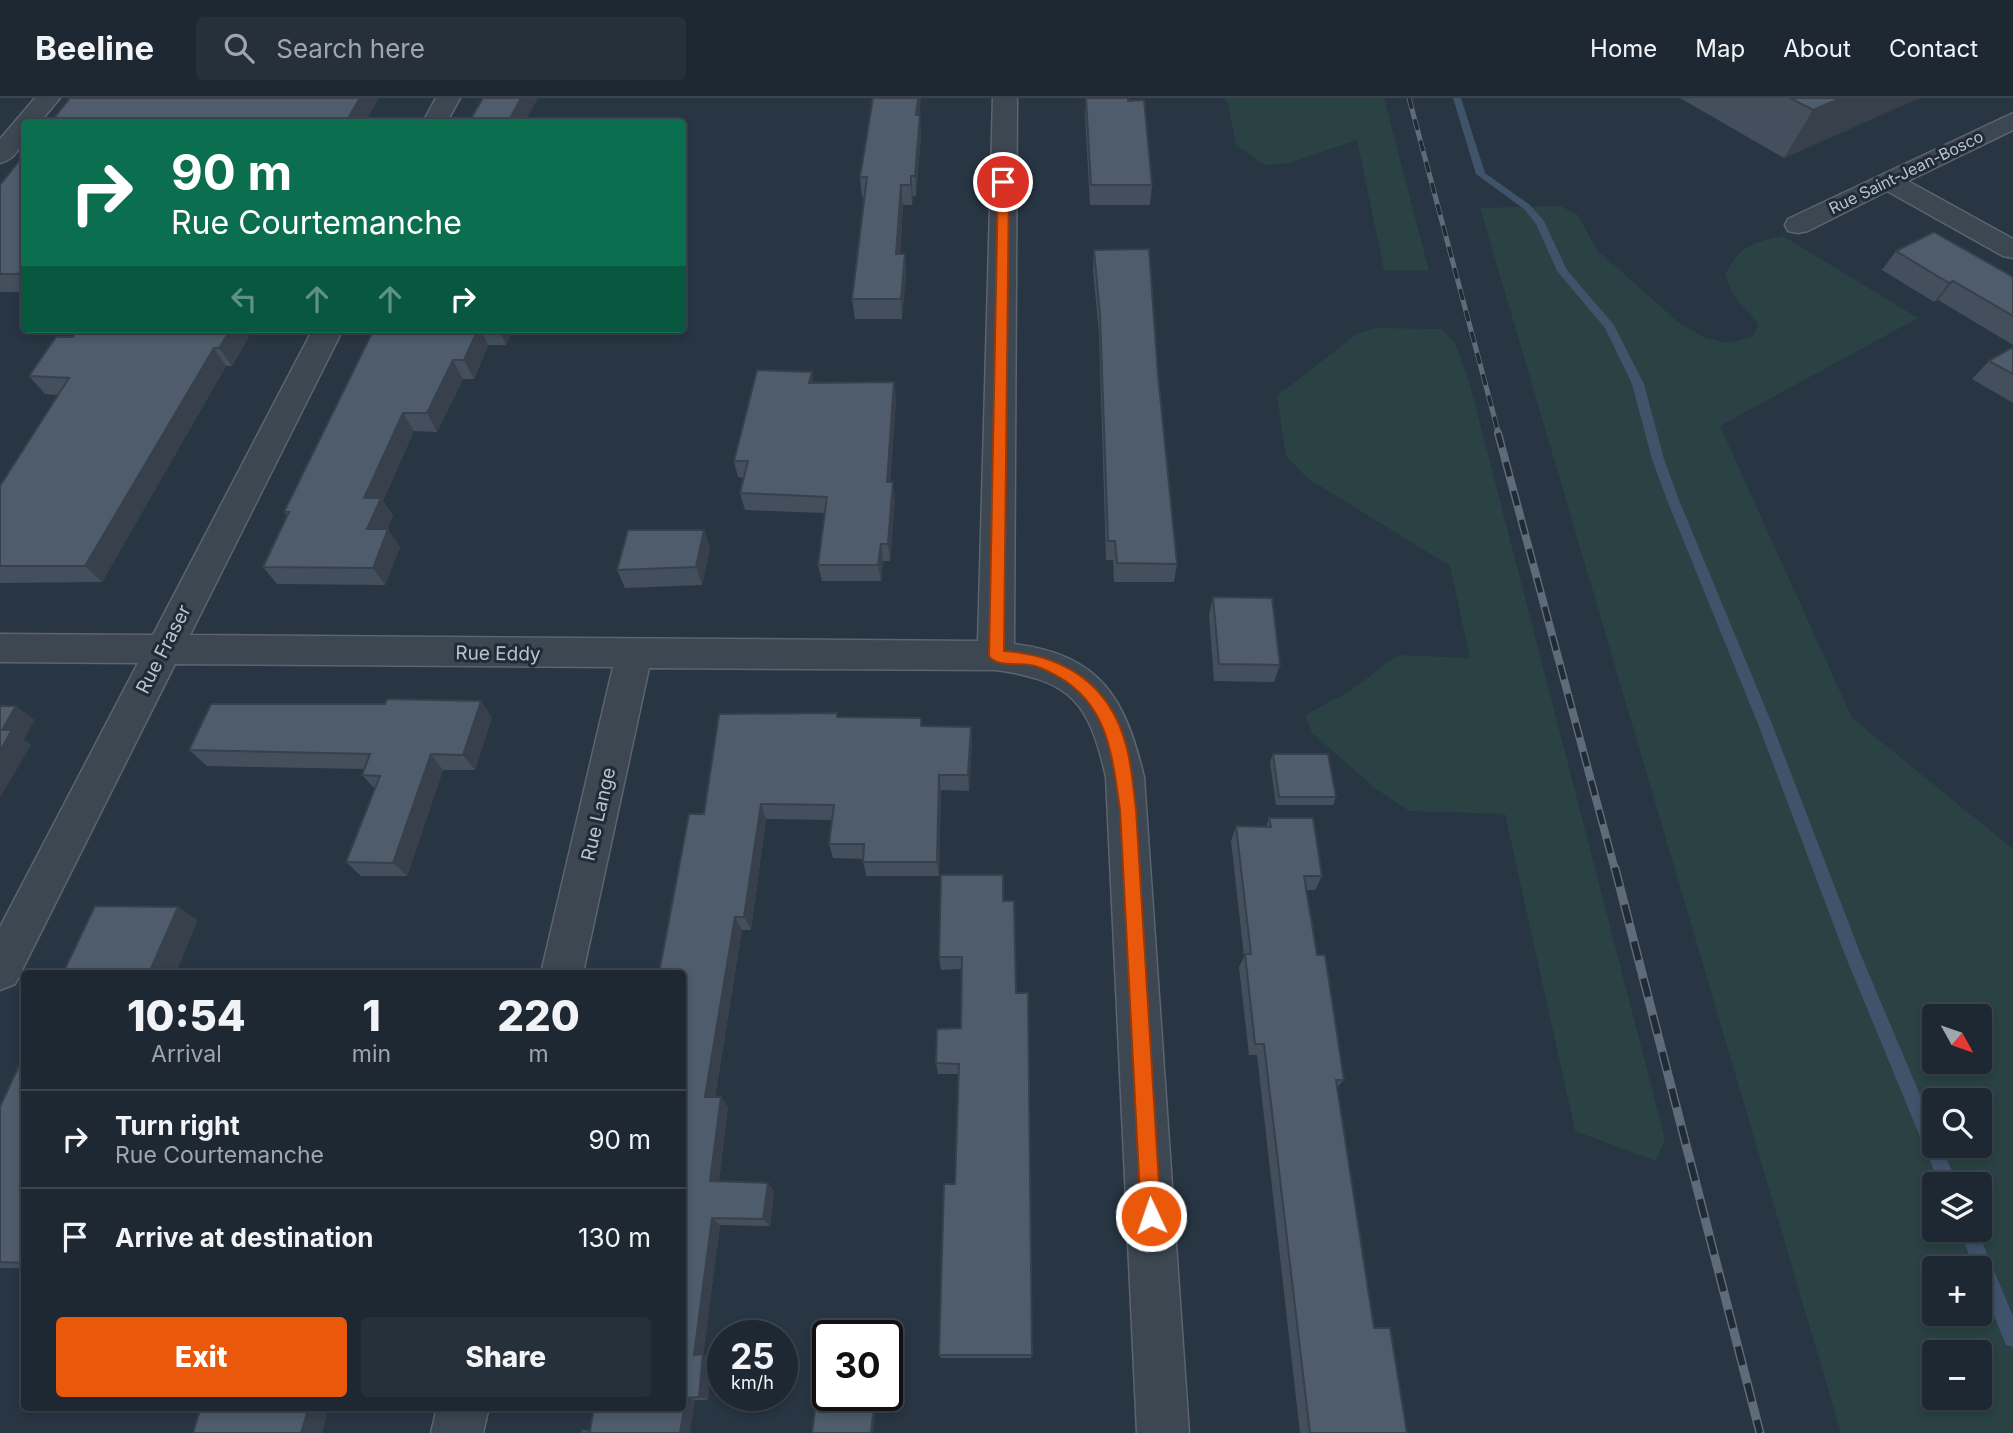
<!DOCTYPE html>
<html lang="en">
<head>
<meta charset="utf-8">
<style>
  body { margin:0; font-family:Inter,sans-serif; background:#26303a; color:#f1f3f6; height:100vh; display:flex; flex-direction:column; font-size:26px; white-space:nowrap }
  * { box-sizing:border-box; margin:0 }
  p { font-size:23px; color:#a1a6ac }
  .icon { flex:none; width:38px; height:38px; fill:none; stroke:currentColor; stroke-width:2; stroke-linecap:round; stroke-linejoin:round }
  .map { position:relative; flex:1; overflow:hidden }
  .side { position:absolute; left:21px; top:872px; width:665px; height:441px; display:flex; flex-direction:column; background:#1e2832; border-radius:7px; box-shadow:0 4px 10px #0003,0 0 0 2px #3c444d }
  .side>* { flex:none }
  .guide { position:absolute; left:21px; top:21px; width:665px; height:214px; border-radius:7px; box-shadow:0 4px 10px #0003,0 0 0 2px #3c444d; background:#0b6e4f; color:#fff; overflow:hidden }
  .needle { width:46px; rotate:130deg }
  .controls { position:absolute; left:1922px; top:906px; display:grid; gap:14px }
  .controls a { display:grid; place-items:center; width:70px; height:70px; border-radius:7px; background:#1e2832; box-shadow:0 4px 10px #0003,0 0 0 2px #3c444d; font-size:35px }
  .speed { position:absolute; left:707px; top:1222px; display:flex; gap:14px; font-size:35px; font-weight:700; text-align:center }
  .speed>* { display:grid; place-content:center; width:91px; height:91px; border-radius:50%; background:#1e2832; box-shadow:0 4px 10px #0003,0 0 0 2px #3c444d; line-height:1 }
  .speed small { font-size:18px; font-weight:400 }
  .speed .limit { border:4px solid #111; border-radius:10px; background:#fff; color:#111 }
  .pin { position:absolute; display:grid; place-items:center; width:60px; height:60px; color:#fff; margin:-30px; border:4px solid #fff; border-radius:50%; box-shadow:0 2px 7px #0007 }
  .me { position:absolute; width:77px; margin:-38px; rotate:357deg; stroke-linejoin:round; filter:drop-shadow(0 0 5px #0008) }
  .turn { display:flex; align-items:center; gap:24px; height:147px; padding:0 35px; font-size:32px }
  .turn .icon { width:91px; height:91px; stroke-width:2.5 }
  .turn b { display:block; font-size:49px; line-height:60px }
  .lanes { display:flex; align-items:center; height:66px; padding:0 35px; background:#0003; justify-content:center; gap:35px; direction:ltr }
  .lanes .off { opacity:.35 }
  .eta { display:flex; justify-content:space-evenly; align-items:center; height:119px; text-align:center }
  .eta b { font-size:42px; font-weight:800; line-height:49px }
  .action { display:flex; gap:14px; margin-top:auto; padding:14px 35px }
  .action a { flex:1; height:80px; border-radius:7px; background:#ea580c; color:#fff; font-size:28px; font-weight:800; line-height:80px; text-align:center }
  .action a+a { background:#26303a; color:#f1f3f6 }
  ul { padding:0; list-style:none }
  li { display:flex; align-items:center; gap:21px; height:98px; padding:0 35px; border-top:2px solid #3c444d }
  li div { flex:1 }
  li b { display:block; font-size:26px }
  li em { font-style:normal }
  header { display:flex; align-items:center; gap:42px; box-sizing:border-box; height:98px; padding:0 35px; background:#1e2832; border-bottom:2px solid #3c444d }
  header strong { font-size:33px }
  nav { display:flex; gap:38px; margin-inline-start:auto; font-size:24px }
  .search { width:490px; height:63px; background:#26303a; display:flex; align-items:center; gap:18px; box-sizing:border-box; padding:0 24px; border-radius:7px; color:#a1a6ac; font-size:26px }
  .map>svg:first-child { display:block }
</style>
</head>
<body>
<header>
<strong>Beeline</strong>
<div class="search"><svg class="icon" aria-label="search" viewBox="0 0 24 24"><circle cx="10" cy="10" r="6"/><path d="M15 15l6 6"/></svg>Search here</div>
<nav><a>Home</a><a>Map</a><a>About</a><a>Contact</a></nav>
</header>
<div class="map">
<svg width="2013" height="1335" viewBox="0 0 2013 1335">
  <rect width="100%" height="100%" fill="#283543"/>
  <g fill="#2a4244" fill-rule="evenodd">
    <path d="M1223,0h161l45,173 -45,-1 -27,-130 -68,23 -24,2 -29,-20 -8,-42z"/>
    <path d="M1561,108l17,9 19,35 80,71 26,16 23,6 26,-6 7,-12 -26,-30 -8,-21c17,-30 25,-30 58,-38l135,82 -198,108 132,292 161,131v584h-172l-361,-1225zM1934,919h45v45h-45zM1934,1003h45v45h-45zM1934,1087h45v45h-45zM1934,1171h45v45h-45zM1934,1255h45v45h-45z"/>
    <path d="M1376,230l66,1 13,14 14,38 196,758 -9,22 -81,-30 -70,-317 -96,-3 -33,-22 -64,-56 -7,-18 45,-24 48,-36 72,3 -20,-92 -143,-88 -21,-22 -9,-60 81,-63z"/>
  </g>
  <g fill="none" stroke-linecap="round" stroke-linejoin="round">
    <g fill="#3f536b" fill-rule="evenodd">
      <path d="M1453,0h8l24,75 45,32 14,16 23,49 47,55 30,59 20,75 15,41 93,224 89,231 73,173v18h7l17,39h-18l-95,-230 -87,-231 -91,-224 -15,-41 -20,-75 -27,-56 -48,-57 -21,-47 -12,-15 -48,-35z"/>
      <path d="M1959,1132h18l36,86v31l-7,-2 -27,-66v-10h-4z"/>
    </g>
    <defs>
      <g id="minor">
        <path d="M35,0h25l-20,24h-16c0,18 -4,36 -24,41v-24z"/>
        <path d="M436,0h24l-13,24h-24z"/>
        <path d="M993,0h24l-3,546c87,11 111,54 130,133l45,656h-52l-31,-656c-17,-74 -33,-96 -110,-107l-347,-2 -66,305h-42l72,-306 -438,-3 -160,320 -15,6v-63l138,-264 -138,-1v-28l153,1 160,-306h30l-153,306 788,6z"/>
        <path d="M2013,15v17l-105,51 105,58v19l-10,-2 -116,-65 -79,40 -10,2 -10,-2 -3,-6 3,-6z"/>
        <path d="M437,1309h52l-6,26h-52z"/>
      </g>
    </defs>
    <use href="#minor" stroke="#5b6470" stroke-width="3"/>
    <use href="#minor" fill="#3c4752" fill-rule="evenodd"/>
    <defs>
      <path id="rail-far2" d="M1409,0l90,337"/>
      <path id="rail-far1" d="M1498,335l117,437"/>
      <path id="rail" d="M1615,770l145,565"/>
    </defs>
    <use href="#rail-far2" stroke="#5f6b79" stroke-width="5"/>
    <use href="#rail-far1" stroke="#5f6b79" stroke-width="8"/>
    <use href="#rail" stroke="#5f6b79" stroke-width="9"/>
    <use href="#rail-far2" stroke="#212b38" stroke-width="3.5" stroke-dasharray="11" stroke-linecap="butt"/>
    <use href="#rail-far1" stroke="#212b38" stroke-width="5" stroke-dasharray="15" stroke-linecap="butt"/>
    <use href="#rail" stroke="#212b38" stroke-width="6" stroke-dasharray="19" stroke-linecap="butt"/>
  </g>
  <g fill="#434f5c">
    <path d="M1086,0l66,87 -2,20h-60l-5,-88z"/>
    <path d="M1680,0h239l-135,60z"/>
    <path d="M919,17l2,20 -5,61h-3l-1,9h-9l-3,49h5l1,20 -4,45h-47l-3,-20 12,-102h-2l-2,-20z"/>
    <path d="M24,57v137h-24v-107z"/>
    <path d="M1094,152l64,125 19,189 -3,18h-60l-1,-22h-7l-7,-226 -6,-64z"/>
    <path d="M1896,153l117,26v68l-75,-45 -4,2 -52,-32z"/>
    <path d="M78,231h175l-21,37h-6l-124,216 -102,1v-97l58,-91 -13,-1 -16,-18 44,-39z"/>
    <path d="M374,231h139l-7,16h-18l-14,34h-11l-26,53 -23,-1 -31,70 10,15 -6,13 13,18 -15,38 -108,-1 -14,-17 24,-51 -3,-4z"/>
    <path d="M2013,249v56l-41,-24 17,-18z"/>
    <path d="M894,284l2,18 -6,82 5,17 -5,62h-7l-2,20h-59l-4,-16 7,-52 -80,-3 -5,-17 4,-15 -6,-1 -4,-16 80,-78z"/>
    <path d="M704,432l6,19 -8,36 -77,3 -8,-18z"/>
    <path d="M1213,499l67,68 -6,17 -60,-1 -5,-66z"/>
    <path d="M492,619l-17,53h-32l-36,106h-46l-15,-14 29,-73 -13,-14 2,-6 -157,-3 -18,-16z"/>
    <path d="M838,619l84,9 49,1 1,16 -3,48 -28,-1 -2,86h-73l-3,-17 -30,-1 -4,-14 3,-24 -66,-1 -15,111h-9l-27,167h6l7,10 -9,74 55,10 -4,35 -50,-1 -17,129 9,4 -4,42h-13l-105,31 114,-617z"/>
    <path d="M1273,656l63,43 -3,8h-57l-6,-43z"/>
    <path d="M1269,720l53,58 -7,14h-9l11,65 27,125 -7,7 37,241 33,105h-107l-43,-378h-8l-10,-88 5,-10 -13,-116 5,-15 30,1z"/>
    <path d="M1003,803l13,92 16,362 -1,3h-90l-2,-3 16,-171 4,-110h-21l-2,-11 25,-35 1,-59 -21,1 -2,-13z"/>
    <path d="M24,957v213h-24v-161z"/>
  </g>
  <g fill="#37404b">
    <path d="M360,0h19l-14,24h-19z"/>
    <path d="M521,0h17l-13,24h-17z"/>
    <path d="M918,0h3l-3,37 -2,-20z"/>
    <path d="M1841,0h78l-135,60 29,-48z"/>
    <path d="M920,17l1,20 -5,61 -1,-20z"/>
    <path d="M911,78l2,20 -1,9 -1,-20z"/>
    <path d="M901,87l2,20 -5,69 -2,-20z"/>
    <path d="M905,156l1,20 -4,45 -1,-20z"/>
    <path d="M24,169v15l-6,-8z"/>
    <path d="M1953,183l-15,19 -4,2 15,-19z"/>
    <path d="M231,231h22l-21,37 -13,-18z"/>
    <path d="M478,231h3l7,16 -14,34 -10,-19z"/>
    <path d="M499,231h14l-7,16z"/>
    <path d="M214,250l12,18 -124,216 -17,-16z"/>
    <path d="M453,262l10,19 -26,53 -10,-19z"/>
    <path d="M812,274l3,17 -6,-6z"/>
    <path d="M894,284l2,18 -7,99 -2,-17z"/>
    <path d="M403,315l11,18 -31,70 10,15 -14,31 -12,-18 -3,-31z"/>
    <path d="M893,384l2,17 -5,62 -2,-17z"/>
    <path d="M388,431l12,18 -15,38 -12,-17z"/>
    <path d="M704,432l6,19 -8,36 -6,-18z"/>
    <path d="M881,446l2,17 -2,20 -3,-16z"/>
    <path d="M481,603l11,16 -17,53 -12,-15z"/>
    <path d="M16,608l19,14 -11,19 7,6 -31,53v-47l2,-21z"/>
    <path d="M971,629l1,16 -3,48 -1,-16z"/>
    <path d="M431,656l12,16 -36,106 -14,-13z"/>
    <path d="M939,677l2,15 -2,86 -2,-14z"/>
    <path d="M761,706l5,15 -15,111 -7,-13z"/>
    <path d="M178,809l20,13 -22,53h-27z"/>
    <path d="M735,819l7,13 -29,177 -8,-10z"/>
    <path d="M721,999l7,10 -10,82 -8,-8z"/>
    <path d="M768,1085l6,8 -4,35 -7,-7z"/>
    <path d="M712,1120l8,7 -17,133 -9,-3z"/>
    <path d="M703,1256l9,4 -4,42 -9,-3z"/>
    <path d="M686,1300l9,2 -5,33h-10z"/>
    <path d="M874,1307l2,1 -3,27h-2z"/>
    <path d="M309,1309h20l-7,26h-21z"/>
  </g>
  <g fill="#4e5c6b" stroke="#37404b" stroke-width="2">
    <path d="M70,0h290l-14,24h-295z"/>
    <path d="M483,0h38l-13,24h-39z"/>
    <path d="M873,0h45l-2,17h4l-5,61h-4v9h-10l-5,69h9l-4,45h-49l15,-122h-7z"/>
    <path d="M1086,0h42v3l16,-1 8,85h-61z"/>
    <path d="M1790,0h51l-28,12z"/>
    <path d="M24,57v112l-6,7h-18v-89z"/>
    <path d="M1934,134l79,45v39l-60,-35 -4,2 -53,-32z"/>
    <path d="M1149,151l9,126 19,189 -60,-1 -2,-22h-7l-8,-226 -6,-65z"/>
    <path d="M78,231h153l-12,19h-5l-129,218h-85v-80l69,-108 -40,-2 27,-39h17z"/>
    <path d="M374,231h104l-14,31h-11l-26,53h-24l-39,85h17l-14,31h21l-15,39 -110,-1 26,-55h-5z"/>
    <path d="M2013,249v27l-24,-13z"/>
    <path d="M757,272l55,2 -3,11 85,-1 -7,100h6l-5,62h-7l-3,21h-60l9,-68 -87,-4 8,-32h-14z"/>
    <path d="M628,432h76l-8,37 -79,3z"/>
    <path d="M1213,499l59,1 8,67 -61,-1z"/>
    <path d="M387,601l94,2 -18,54 -32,-1 -38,109 -47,-1 34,-86 -18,-1 8,-21 -181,-4 22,-46h174z"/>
    <path d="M0,608h16l-14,24h10l-12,21z"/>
    <path d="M837,615v4l84,1v8l50,1 -3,48h-29l-2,87h-74l1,-18h-35l5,-39 -73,-1 -17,113h-9l-30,180h16l-11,84 58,2 -5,36 -51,-1 -18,137 9,-1 -4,43 -13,1 -6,35h-99l1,-3 8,1 4,-24h88v-434h-23l30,-159h15l15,-100z"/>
    <path d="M1273,656h55l8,43h-57z"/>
    <path d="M1269,720h44l9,58h-18l13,79h8l19,125h-8l38,248h16l17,105h-97l-46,-389h-9l-10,-90h6l-15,-128 35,1z"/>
    <path d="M941,777h62v26h11l2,92h12l4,362h-93l5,-171h11l4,-120 -23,-1 1,-34 24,-1 1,-71h-23z"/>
    <path d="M95,808l83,1 -29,66h-86z"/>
    <path d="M24,957v208l-24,-1v-155z"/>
    <path d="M816,1305l58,2 -3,28h-59z"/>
    <path d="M201,1309h108l-8,26h-108z"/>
  </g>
  <path fill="#ea580c" stroke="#983908" stroke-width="2" d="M1003,80l6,4 -5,469c60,4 106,33 122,94 6,20 7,43 10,64l25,407 -3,7 -7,3 -7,-3 -3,-7 -21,-407c-8,-52 -11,-103 -61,-132 -9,-5 -19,-11 -29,-12 -13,-2 -34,2 -41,-9l9,-474z"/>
  <g text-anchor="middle" stroke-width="6" stroke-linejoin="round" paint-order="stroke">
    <g font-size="16" fill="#bac2cc" stroke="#212b38">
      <text transform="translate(1906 74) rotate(-26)" y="6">Rue Saint-Jean-Bosco</text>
    </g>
    <g font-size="19" fill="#bac2cc" stroke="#212b38">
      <text transform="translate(163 551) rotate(-63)" y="7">Rue Fraser</text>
      <text transform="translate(498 555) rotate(1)" y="7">Rue Eddy</text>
      <text transform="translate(598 716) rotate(-77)" y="7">Rue Lange</text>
    </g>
  </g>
</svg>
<div class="controls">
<a><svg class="needle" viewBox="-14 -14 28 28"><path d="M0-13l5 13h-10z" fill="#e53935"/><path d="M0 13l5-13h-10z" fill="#a1a6ac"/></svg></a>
<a><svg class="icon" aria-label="search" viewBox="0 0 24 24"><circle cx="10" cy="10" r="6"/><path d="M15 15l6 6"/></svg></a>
<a><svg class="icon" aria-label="layers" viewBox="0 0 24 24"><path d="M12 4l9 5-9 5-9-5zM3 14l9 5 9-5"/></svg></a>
<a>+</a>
<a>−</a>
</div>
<div class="speed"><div>25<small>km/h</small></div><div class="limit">30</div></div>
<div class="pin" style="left:1003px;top:84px;background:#d93025"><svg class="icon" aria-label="arrive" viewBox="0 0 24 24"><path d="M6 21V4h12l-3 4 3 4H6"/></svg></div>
<svg class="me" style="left:1151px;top:1118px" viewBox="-20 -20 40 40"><circle r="17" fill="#ea580c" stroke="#fff" stroke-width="3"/><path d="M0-11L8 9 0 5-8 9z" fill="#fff"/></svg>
<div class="guide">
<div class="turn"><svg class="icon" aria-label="right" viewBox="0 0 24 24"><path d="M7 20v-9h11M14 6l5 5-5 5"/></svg><div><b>90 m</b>Rue Courtemanche</div></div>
<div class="lanes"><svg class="icon off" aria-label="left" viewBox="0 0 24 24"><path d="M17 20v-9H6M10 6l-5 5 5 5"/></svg><svg class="icon off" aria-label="ahead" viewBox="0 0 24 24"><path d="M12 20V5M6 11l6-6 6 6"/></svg><svg class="icon off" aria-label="ahead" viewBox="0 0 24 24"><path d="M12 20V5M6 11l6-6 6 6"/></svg><svg class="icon" aria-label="right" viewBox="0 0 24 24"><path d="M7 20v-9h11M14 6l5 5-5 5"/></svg></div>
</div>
<section class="side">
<div class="eta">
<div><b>10:54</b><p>Arrival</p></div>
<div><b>1</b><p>min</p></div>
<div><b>220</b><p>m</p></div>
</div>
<ul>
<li><svg class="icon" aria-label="right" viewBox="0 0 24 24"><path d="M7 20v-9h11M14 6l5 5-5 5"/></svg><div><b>Turn right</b><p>Rue Courtemanche</p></div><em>90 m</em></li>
<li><svg class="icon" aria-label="arrive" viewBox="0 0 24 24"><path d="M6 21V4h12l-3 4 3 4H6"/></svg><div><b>Arrive at destination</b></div><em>130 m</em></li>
</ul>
<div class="action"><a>Exit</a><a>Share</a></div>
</section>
</div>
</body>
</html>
